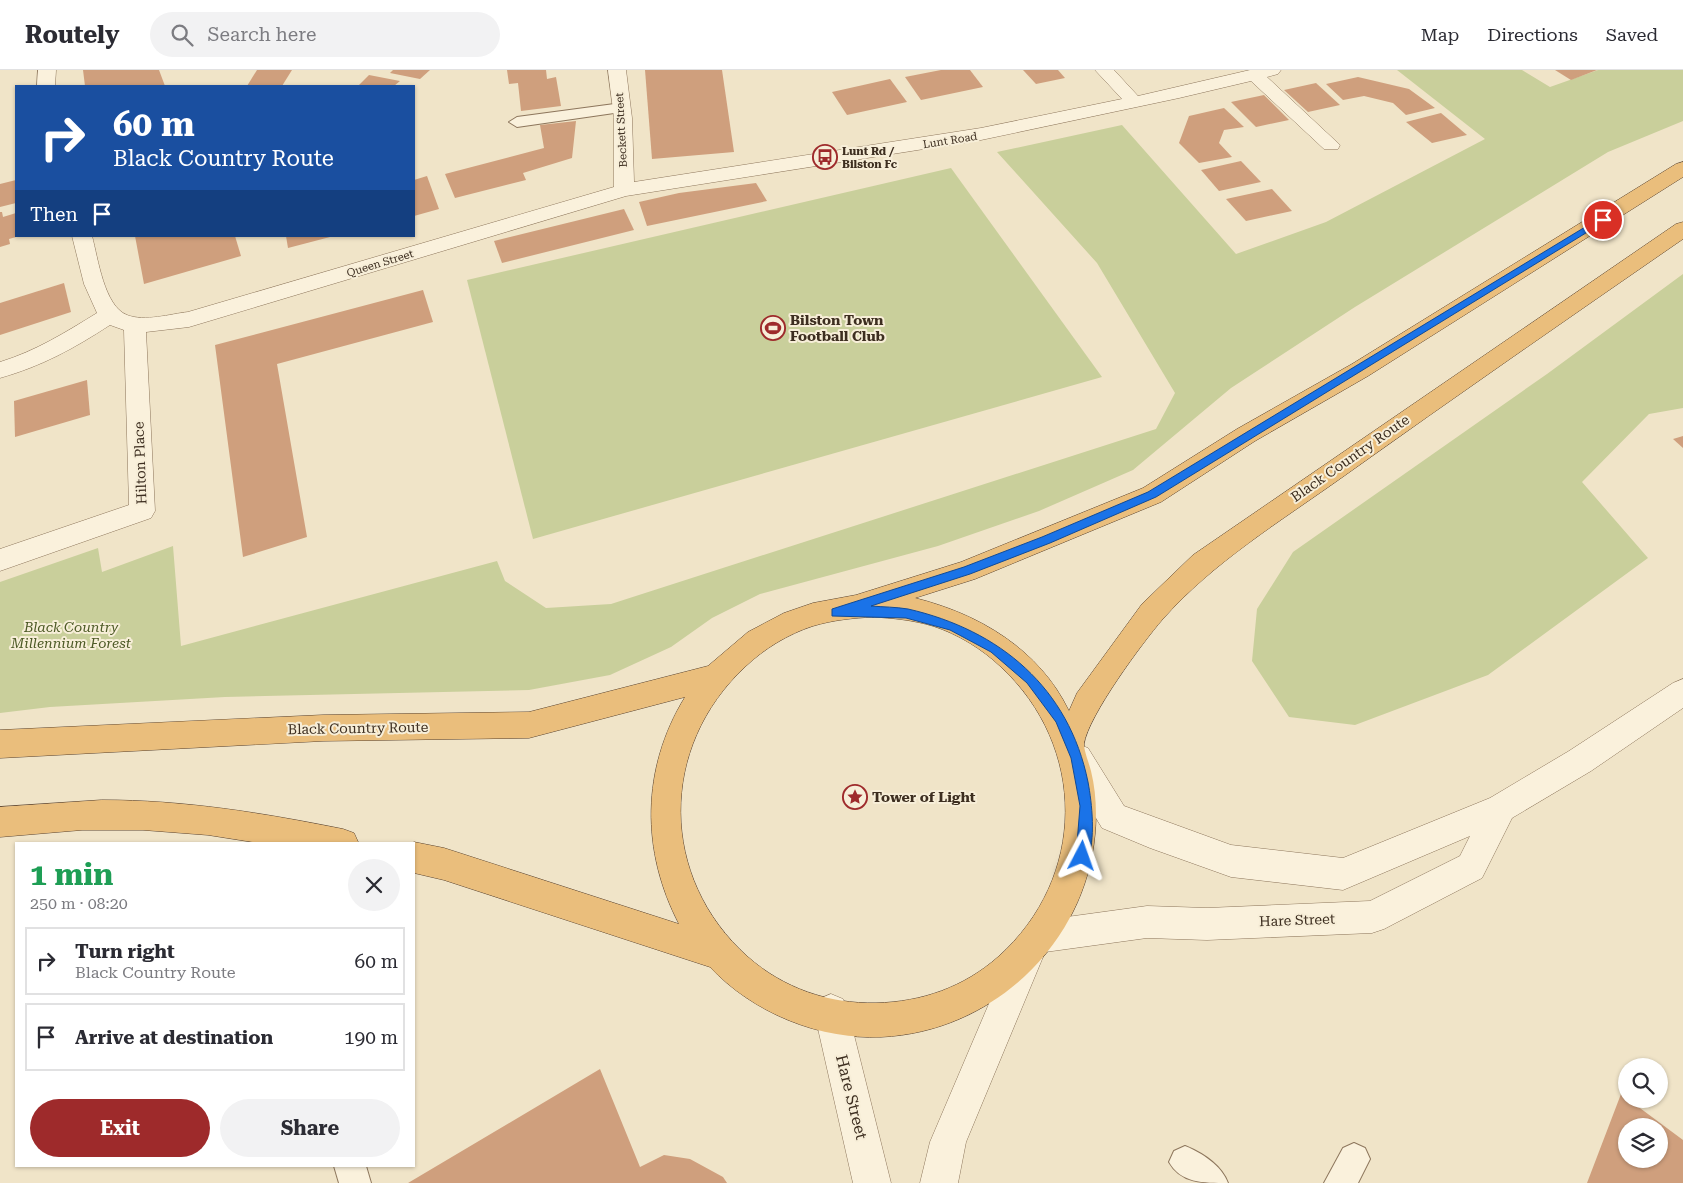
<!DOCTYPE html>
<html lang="en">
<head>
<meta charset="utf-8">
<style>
  body { margin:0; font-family:"Roboto Serif",serif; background:#f2f2f3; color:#2b2b33; height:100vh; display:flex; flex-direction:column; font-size:19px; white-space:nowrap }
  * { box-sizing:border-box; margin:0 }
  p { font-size:16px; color:#7c7c81 }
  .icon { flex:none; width:28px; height:28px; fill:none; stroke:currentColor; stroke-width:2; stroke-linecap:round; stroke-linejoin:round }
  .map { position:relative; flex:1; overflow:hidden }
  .sheet { position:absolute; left:15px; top:772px; width:400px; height:325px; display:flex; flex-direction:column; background:#fff; border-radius:0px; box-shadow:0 1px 4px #0004 }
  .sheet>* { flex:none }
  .banner { position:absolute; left:15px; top:15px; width:400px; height:152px; border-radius:0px; box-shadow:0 1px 4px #0004; background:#1a4fa0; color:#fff; overflow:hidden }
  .fabs { position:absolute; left:1618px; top:988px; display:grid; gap:10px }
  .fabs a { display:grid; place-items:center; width:50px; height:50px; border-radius:50%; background:#fff; box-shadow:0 1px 4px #0004; font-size:25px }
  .pin { position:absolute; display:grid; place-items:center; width:42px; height:42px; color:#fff; margin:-21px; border:2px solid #fff; border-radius:50%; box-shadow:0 1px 5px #0007 }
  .me { position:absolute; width:55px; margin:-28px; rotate:4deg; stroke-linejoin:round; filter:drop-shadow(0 0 4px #0008) }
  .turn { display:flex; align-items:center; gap:18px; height:105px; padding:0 15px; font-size:22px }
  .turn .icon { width:65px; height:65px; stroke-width:2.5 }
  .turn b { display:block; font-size:35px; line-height:42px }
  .then { display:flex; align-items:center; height:48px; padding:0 15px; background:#0003; gap:10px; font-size:19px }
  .round { display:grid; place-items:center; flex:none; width:52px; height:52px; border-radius:26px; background:#f2f2f3 }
  .overview { display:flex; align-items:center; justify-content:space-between; height:85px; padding:0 15px }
  h1 { font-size:30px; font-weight:700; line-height:38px; color:#1e9e55 }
  .button { display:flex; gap:10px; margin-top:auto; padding:10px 15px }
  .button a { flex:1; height:58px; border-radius:30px; background:#9e2a2b; color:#fff; font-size:20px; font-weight:700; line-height:58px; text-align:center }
  .button a+a { background:#f2f2f3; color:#2b2b33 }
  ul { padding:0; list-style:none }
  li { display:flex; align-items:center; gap:15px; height:68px; margin:0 10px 8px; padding:0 5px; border:2px solid #e1e1e2; border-radius:0px }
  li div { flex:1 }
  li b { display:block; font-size:19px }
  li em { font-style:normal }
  header { display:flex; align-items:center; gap:30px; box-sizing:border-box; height:70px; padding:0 25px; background:#fff; border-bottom:1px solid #e1e1e2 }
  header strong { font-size:24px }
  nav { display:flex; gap:28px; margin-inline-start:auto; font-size:18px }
  .search { width:350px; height:45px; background:#f2f2f3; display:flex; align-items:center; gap:12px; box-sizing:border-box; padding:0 18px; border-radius:28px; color:#7c7c81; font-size:19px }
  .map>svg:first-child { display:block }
</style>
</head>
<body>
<header>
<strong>Routely</strong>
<div class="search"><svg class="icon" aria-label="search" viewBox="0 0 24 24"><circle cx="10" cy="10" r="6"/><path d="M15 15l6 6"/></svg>Search here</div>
<nav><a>Map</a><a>Directions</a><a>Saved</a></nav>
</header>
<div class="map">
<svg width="1683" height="1113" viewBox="0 0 1683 1113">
  <rect width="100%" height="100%" fill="#f0e4c8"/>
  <g fill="#c9cf9b">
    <path d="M1397,0h125l28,17 48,-17h85v51l-75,31 -253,155 -124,81 -98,82 -94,41 -101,35 -178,48 -48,24 -41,29 -61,28 -81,15 -304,7 -175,10 -50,6v-131l98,-34 4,24 71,-26 8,100 316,-85 8,20 41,27 65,-4 545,-175 19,-36 -78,-130 -100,-111 125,-27 114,129 90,-32 159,-83z"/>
    <path d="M951,98l151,209 -569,162 -66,-259z"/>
    <path d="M1683,204v134l-34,6 -67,68 66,76 -160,117 -133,50 -66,-8 -37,-56 5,-52 36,-57 254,-178z"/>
  </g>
  <g fill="#cf9f7d" fill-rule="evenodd">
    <path d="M83,0h76l6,16h-80z"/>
    <path d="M257,0h35l-10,16h-35z"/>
    <path d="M393,0h37l-10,9 -30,-6z"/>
    <path d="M507,0h39l1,9 9,-2 5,29 -40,5 -3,-28 -9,1z"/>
    <path d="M645,0h77l12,82 -82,7z"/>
    <path d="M941,0h29l13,17 -62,13 -16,-23z"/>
    <path d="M1023,0h35l7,8 -29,6z"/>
    <path d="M1555,0h42l-26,10z"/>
    <path d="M369,5l31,6 -6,5h-36z"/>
    <path d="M1358,7l51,12 26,19 -29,7 -13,-12 -29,-7 -21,4 -17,-16z"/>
    <path d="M890,9l17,23 -60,13 -15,-23z"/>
    <path d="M1316,13l24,22 -32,7 -24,-22z"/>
    <path d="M1264,25l25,25 -33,7 -25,-25z"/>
    <path d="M1224,38l20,19 -20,3 -5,13 13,14 -33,6 -20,-20 10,-27z"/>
    <path d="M1441,43l26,22 -35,8 -26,-21z"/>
    <path d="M576,51l-4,37 -49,15 3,7 -71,18 -10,-24 99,-26 -4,-23z"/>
    <path d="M1241,91l20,21 -42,9 -18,-21z"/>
    <path d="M427,106l12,33 -25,7v-36z"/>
    <path d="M16,110v23l-16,4v-23z"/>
    <path d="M756,113l11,18 -120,25 -8,-24 40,-9z"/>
    <path d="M1272,119l20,22 -46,10 -20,-22z"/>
    <path d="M624,139l10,21 -132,33 -8,-22z"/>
    <path d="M0,142h2l1,5 13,-4v24l-7,2 1,5 -10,3z"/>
    <path d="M135,166h100l6,20 -97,28z"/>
    <path d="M286,166h44v1l-42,11z"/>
    <path d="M64,213l7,29 -71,23v-32z"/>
    <path d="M423,220l10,32 -156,42 30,173 -64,20 -28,-212z"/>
    <path d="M87,310l3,35 -75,22 -1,-36z"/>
    <path d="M1683,366v12l-10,-9z"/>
    <path d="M600,999l40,98 24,-12 26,4 33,18 4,6h-319z"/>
    <path d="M1621,1024l62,46v43h-96zM1626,1056h33v33h-33z"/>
  </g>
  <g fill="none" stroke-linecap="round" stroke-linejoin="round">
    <defs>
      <g id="service">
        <path d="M622,33l8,5 -2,3 -111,16 -8,-5 8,-5z"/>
        <path d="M1354,1073l11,5 5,11 -12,24h-34l19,-35z"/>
        <path d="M1185,1076c17,7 36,19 43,37 -26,0 -47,0 -59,-21l5,-11z"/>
        <path d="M334,1096h32l5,17h-32z"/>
      </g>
      <g id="minor">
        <path d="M38,0h18l-1,16h-18z"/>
        <path d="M608,0h18l6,48 2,64 347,-54 141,-29 -27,-29h19l24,26 112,-26h31l-3,4 -11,3 73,68 -2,4h-14l-73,-68 -72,17 -198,42 -355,56 -437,131 -43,5 9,179 -4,7 -151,53v-22l129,-44 -5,-175 -14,-5c-37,24 -68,41 -110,53v-16c36,-11 66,-30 97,-49l-13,-29 -12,-48h20c6,22 12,70 35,79 18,7 43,-1 61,-3l426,-125v-69z"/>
        <path d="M1683,609v29l-92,63 -79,47 -30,60 -98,51 -12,4 -165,7 -60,-2 -102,14 -5,-2 3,7 -77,185 -8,41h-38l10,-41 84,-197 12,-5 5,2 -2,-6 4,-12 12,-4 102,-14 60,2 163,-7 90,-45 10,-20 -127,54 -112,-13 -81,-29 -48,-20 -36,-60 -4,-10 4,-10 11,-4 11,4 36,58 107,39 112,13 147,-60 79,-47 104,-68z"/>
        <path d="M831,924l12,5 5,12 43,172h-38l-39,-172 5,-12z"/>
      </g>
      <g id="trunk">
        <path d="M1683,92v15l-315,199 -113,65 -94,61 -186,77 -60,19c64,16 124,51 154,113l8,-18 65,-89 51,-49 483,-331 7,-2v17c-113,78 -227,157 -339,237 -63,45 -131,86 -182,144 -19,22 -74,96 -78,124 0,7 5,19 7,27 5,20 6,42 4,63 -10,111 -103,198 -214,203 -62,3 -129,-25 -171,-70l-266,-87 -30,-7v-29h-3l3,-2 30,6 235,76c-38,-73 -38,-155 6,-227l-156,41 -206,3 -323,17v-28l323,-15 206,-3 179,-46 40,-34 36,-19 29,-10 43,-8 105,-33 182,-74 94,-59 115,-65 324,-200zM873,547c20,1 40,3 60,9 25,8 49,23 67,40 88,81 87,212 -2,291 -34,30 -76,45 -122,46 -47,1 -93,-15 -128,-46 -89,-79 -90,-210 -2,-291 18,-17 42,-32 67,-40 20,-6 40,-8 60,-9z"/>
        <path d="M102,730c82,0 161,13 241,29l11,4 5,11h-94l-57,-9 -65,-5h-61l-82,7v-30z"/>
      </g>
    </defs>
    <use href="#service" stroke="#8d765c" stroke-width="2"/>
    <use href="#minor" stroke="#8d765c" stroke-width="1"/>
    <use href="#trunk" stroke="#5b4430" stroke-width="1"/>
    <use href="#service" fill="#faf1dc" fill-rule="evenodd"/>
    <use href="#minor" fill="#faf1dc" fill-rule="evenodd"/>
    <use href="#trunk" fill="#eabe7c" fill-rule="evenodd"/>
  </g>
  <path fill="#1a73e8" stroke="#114b97" d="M1600,148l7,2 -451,277 -106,46 -80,31 -99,32c12,1 25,1 37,3 92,21 161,79 180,173 4,21 8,58 -1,79l-5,2 -4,-2 -2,-5 4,-50 -9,-48 -15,-36 -29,-39 -36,-31 -41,-22 -44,-12 -74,-2v-7l132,-42 78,-30 106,-45z"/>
  <defs>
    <symbol id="bus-ring" viewBox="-11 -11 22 22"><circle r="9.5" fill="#f7eed8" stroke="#9e2a2b" stroke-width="1.5"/><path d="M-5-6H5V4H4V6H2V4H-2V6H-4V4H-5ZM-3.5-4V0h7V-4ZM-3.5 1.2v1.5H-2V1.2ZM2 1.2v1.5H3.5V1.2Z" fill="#9e2a2b"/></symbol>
    <symbol id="stadium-ring" viewBox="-11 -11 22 22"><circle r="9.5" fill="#f7eed8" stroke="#9e2a2b" stroke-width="1.5"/><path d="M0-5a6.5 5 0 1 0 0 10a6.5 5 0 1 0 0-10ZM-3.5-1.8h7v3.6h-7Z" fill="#9e2a2b"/></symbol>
    <symbol id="sight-ring" viewBox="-11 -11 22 22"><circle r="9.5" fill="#f7eed8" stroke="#9e2a2b" stroke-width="1.5"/><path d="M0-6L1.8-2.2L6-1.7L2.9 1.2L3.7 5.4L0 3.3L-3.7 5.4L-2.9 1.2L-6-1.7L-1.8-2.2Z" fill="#9e2a2b"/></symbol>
  </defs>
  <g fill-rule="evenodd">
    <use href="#bus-ring" x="811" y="73" width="28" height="28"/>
    <use href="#stadium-ring" x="759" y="244" width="28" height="28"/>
    <use href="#sight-ring" x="841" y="713" width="28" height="28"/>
  </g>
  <g text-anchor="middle" stroke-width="4" stroke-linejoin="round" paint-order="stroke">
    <g font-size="11" fill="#3d2e20" stroke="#f7eed8">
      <text transform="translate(621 60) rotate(-93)" y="4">Beckett Street</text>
      <text transform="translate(950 70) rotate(-9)" y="4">Lunt Road</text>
      <text transform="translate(380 193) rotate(-17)" y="4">Queen Street</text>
    </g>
    <g font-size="11" font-weight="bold" fill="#3d2e20" stroke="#f7eed8" text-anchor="start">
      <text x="842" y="85">Lunt Rd /<tspan x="842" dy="13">Bilston Fc</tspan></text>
    </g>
    <g font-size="14" font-weight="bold" fill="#3d2e20" stroke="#f7eed8" text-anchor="start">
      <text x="790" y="255">Bilston Town<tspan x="790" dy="16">Football Club</tspan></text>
      <text x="872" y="732">Tower of Light</text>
    </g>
    <g font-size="14" fill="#3d2e20" stroke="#f7eed8">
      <text transform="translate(1350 388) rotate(-35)" y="5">Black Country Route</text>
      <text transform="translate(140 393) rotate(-92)" y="5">Hilton Place</text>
      <text transform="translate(358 658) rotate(-1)" y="5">Black Country Route</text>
      <text transform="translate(1297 850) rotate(-2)" y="5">Hare Street</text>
    </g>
    <g font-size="14" font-style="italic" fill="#4d5a26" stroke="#f7eed8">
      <text x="71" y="562">Black Country<tspan x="71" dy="16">Millennium Forest</tspan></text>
    </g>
    <g font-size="16" fill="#3d2e20" stroke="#f7eed8">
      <text transform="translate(852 1027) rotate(76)" y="6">Hare Street</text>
    </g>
  </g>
</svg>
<div class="fabs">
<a><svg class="icon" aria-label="search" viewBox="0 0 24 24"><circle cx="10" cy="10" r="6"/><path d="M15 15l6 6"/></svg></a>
<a><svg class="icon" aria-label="layers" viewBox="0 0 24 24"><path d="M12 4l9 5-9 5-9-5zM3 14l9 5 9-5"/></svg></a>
</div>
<div class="pin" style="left:1603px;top:150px;background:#d93025"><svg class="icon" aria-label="arrive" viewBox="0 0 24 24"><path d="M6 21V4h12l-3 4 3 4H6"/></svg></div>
<svg class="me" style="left:1082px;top:786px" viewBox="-20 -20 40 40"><path d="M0-17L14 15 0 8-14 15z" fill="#1a73e8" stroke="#fff" stroke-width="4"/></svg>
<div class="banner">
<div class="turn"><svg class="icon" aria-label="right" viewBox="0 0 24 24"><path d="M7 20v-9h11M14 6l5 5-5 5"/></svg><div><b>60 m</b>Black Country Route</div></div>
<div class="then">Then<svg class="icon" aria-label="arrive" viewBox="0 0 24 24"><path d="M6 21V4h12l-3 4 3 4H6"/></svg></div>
</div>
<section class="sheet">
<div class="overview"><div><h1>1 min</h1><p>250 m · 08:20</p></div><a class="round"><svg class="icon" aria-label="close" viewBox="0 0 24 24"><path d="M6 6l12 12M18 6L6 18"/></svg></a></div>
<ul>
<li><svg class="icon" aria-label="right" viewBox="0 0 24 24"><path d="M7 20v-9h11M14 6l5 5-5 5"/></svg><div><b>Turn right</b><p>Black Country Route</p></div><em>60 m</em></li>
<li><svg class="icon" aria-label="arrive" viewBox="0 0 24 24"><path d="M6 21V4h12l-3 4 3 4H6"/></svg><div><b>Arrive at destination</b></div><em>190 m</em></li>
</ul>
<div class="button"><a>Exit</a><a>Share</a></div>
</section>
</div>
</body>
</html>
